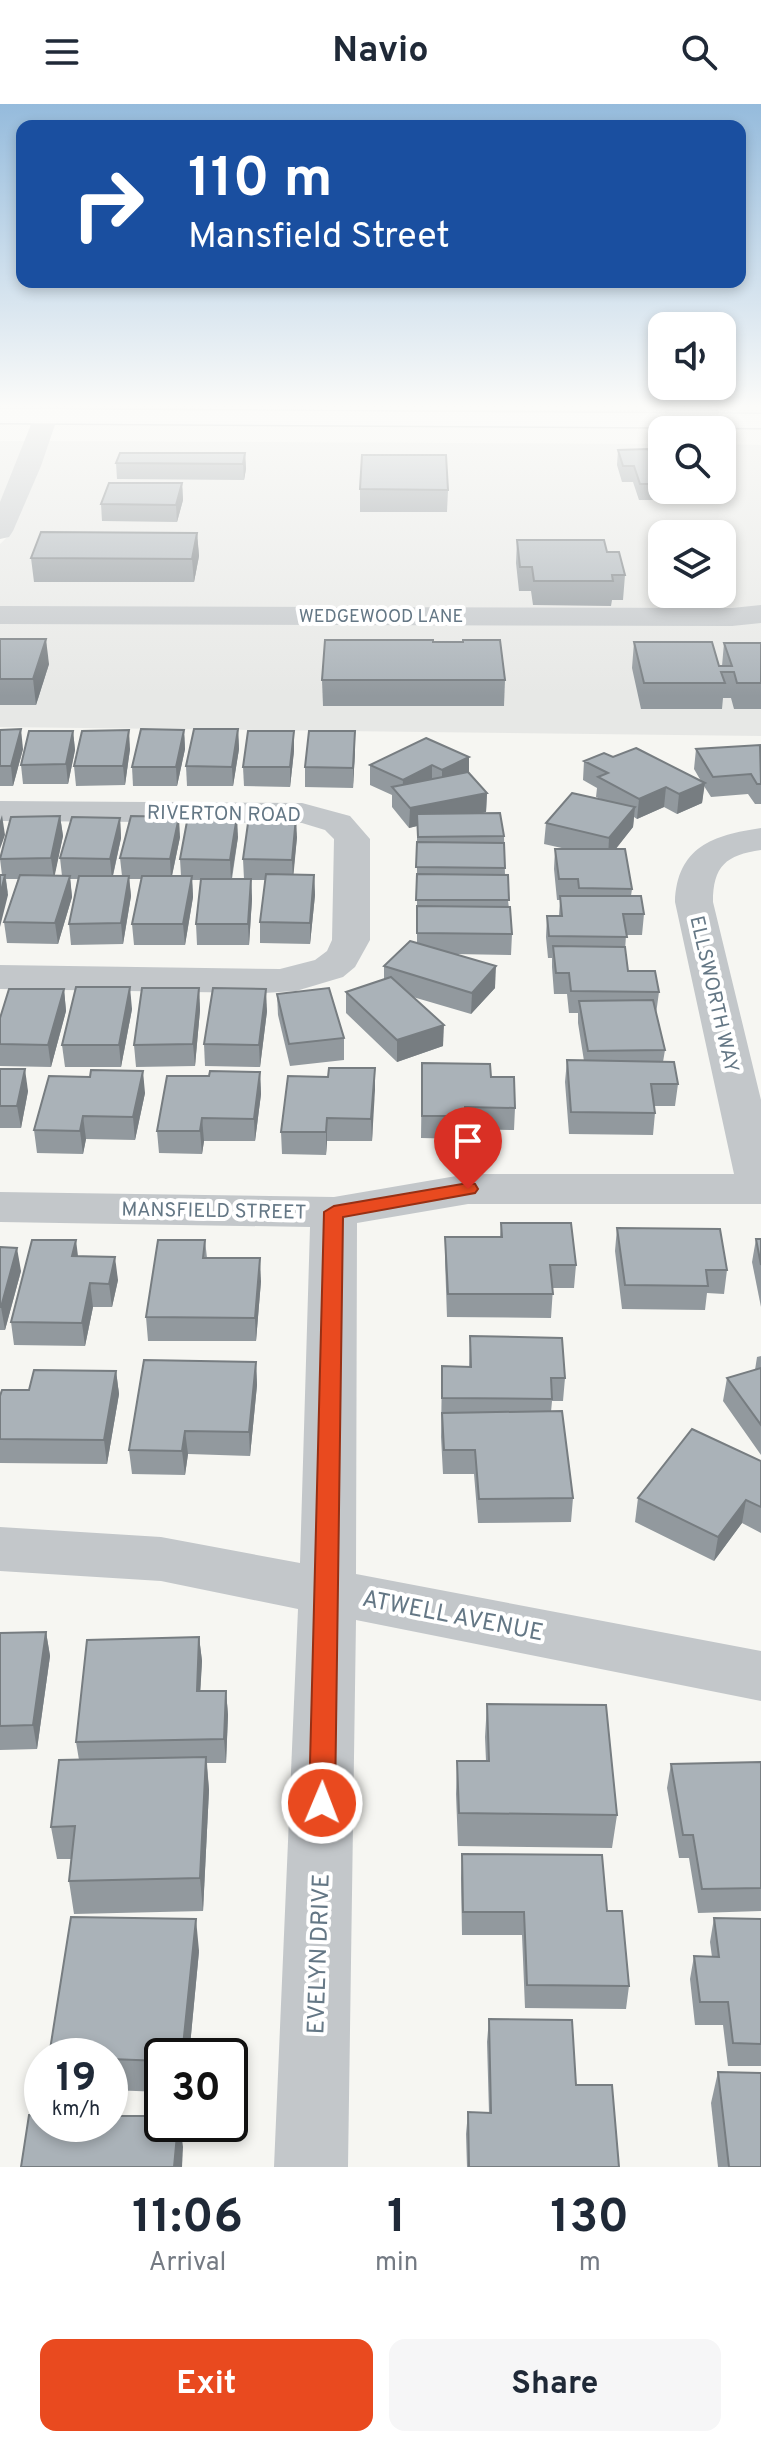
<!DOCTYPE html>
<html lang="en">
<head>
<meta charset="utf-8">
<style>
  body { margin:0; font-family:Overpass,sans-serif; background:#f6f6f7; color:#1f2937; height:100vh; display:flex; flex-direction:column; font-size:30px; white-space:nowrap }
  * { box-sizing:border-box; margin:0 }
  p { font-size:26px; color:#747a83 }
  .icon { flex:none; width:44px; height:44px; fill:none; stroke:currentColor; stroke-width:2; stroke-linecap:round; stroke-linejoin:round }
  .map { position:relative; height:2063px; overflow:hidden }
  .drawer { display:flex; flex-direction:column; background:#fff; flex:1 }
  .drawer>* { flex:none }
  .banner { position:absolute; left:16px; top:16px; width:730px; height:168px; border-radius:16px; box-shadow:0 4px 12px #0003; background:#1a4fa0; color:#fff; overflow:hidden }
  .buttons { position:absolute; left:648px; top:208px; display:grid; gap:16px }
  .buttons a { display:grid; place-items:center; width:88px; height:88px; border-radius:16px; background:#fff; box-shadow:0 4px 12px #0003; font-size:40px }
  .speed { position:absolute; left:24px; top:1934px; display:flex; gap:16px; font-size:40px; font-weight:700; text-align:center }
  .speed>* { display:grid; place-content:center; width:104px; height:104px; border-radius:50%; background:#fff; box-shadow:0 4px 12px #0003; line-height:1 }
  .speed small { font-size:20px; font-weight:400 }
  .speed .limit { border:4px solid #111; border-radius:12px; background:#fff; color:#111 }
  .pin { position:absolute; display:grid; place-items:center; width:68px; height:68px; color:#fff; margin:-82px -34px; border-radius:50% 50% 50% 0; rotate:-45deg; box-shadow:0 0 8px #0007 }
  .pin .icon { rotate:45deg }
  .me { position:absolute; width:88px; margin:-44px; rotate:1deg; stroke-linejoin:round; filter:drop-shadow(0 0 6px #0008) }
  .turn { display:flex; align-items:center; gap:28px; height:168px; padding:0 40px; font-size:36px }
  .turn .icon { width:104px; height:104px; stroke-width:2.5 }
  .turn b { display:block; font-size:56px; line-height:68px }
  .eta { display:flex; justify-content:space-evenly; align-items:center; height:136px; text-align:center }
  .eta b { font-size:48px; font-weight:700; line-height:56px }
  .action { display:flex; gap:16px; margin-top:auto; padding:16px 40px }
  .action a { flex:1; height:92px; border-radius:16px; background:#e94a1f; color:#fff; font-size:32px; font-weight:700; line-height:92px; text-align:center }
  .action a+a { background:#f6f6f7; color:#1f2937 }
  header { display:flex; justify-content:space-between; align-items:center; height:104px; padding:0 40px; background:#fff; font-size:36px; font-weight:700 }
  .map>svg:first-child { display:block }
</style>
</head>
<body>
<header><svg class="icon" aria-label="menu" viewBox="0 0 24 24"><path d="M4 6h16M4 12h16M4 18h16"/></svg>Navio<svg class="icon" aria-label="search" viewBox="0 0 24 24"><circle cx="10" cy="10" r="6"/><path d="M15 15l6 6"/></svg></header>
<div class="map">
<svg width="761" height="2063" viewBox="0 0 761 2063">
  <rect width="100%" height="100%" fill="#f6f6f2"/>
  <g fill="#e7e8e6" fill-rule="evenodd">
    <path d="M0,337h27l-27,64z"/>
    <path d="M49,337l613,3v46h60v-46l39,1v163l-761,1v-65l12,-12zM662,430h60v60h-60z"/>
    <path d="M0,517h761v115l-761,-9z"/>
  </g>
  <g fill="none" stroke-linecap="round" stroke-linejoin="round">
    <defs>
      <path id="major" d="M0,305l761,5v14l-761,-5z"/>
    </defs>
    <use href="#major" stroke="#b4b9bc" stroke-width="3"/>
    <g fill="#c3c7ca" fill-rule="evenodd">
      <path d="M38,303h23l-20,59 -28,65 -4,6 -9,2v-37z"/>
      <path d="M761,501v18l-29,3 -732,-2v-18l732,2z"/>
      <path d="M0,697l302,2 48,13 20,23v101l-15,27 -12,10 -47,14 -32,2 -264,-4v-24l280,4 35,-9 12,-9 5,-11 2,-101 -9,-9 -23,-7 -302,-2z"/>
      <path d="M761,724v22c-35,5 -48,16 -48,52l48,198v104h-293l-111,19 -1,351 405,77v50l-405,-81 -8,547h-74l24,-558 -137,-28 -161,-10v-44l161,10 139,26 10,-336 -310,-5v-30l334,5 134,-23h266l-59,-272c2,-55 38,-67 86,-74z"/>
    </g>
    <use href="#major" fill="#fff" fill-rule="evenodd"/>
  </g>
  <g fill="#92999e">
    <path d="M618,346l32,4h12v36h16l-1,10h-38l-6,-18h-11l-5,-17z"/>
    <path d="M245,349l1,16 -2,11 -127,-1 -1,-16z"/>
    <path d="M182,379l1,17 -6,22 -75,-1 -1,-17z"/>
    <path d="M360,385l88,1 -1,22h-87z"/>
    <path d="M197,429l2,23 -5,26h-160l-3,-24z"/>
    <path d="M517,436l90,12 18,23 -2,25h-11l-1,6 -78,-1 -2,-14h-12l-3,-28z"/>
    <path d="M0,535l49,25 -13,41h-36z"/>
    <path d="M433,538h29l43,38 -1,26h-181l-1,-26z"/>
    <path d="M634,538l85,24h3l2,-23h37v66h-27l-3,-11h-8l-1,11h-81l-9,-41z"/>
    <path d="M238,625l1,20 -6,37h-46l-1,-20z"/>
    <path d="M0,626l23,19 -10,37h-13z"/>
    <path d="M184,626l1,19 -8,37h-44l-1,-19z"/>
    <path d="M73,627l2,19 -7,34h-45l-2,-19z"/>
    <path d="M294,627v20l-4,36 -46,-1 -1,-19z"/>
    <path d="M426,634l43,36 18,19 -1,19 -3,1 21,23 1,39 7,59 -1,21 -57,-1 41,34 -24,26 -58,-17 30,49 -46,16 -51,-49v-21l38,-13v-13l33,-23v-117l-8,2 -17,-21v-12l-22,-10v-20z"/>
    <path d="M761,642v58h-6l-7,-10 -37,3 -7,-11 -2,17 -25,11 -13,-7 -27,12 -3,-2 -1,10 -18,22 17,40 -1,7 13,18 -2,21h-16l-1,16 3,20 31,21 -3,22 9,36 -2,12 15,22 -3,22h-21l1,7 -2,22 -84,-1 -4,-52 2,-22 17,1 -6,-38v-10h-9l-2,-19h-13l-2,-27v-9h-4l-2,-21 1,-21h12l1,-16h-3l-3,-31 1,-20h11l-22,-5 2,-21 57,-23 -7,-3 1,-9 -14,-8 1,-19 29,-4 88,24 -7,-12 2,-20z"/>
    <path d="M130,645l-5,36 -49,1 -2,-20z"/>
    <path d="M355,646l-2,38 -48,-1v-20z"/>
    <path d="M60,712l3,20 -9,40h8l-2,-18 60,-40 1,20 -8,38h9l-2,-18 60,-21 -8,39h9l-1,-17 58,-22 -6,42h12l-1,-20 54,-22 -4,37 21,1 1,20 -5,49 -50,-1v-21l5,-42h-14l1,19 -3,46h-52l-1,-21 5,-44h-9l1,17 -8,48h-51l-2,-21 10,-45h-13l2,17 -8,48 -52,1 -2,-21 9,-45h-8l2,18 -14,47 -51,-1 -3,-21 14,-43h-12l2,16 -6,-20 -2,-16z"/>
    <path d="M199,884l1,22 -5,56 -59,1 -2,-22z"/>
    <path d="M64,885l2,22 -15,56 -51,-1v-48z"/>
    <path d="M277,890l67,44v22l-54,6 -12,-51z"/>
    <path d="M132,905l-11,58h-56l-3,-22z"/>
    <path d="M267,907l-7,56 -55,-1 -1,-22z"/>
    <path d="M422,959l69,14 24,31 -1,22 -49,-1 -1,10 -43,-1z"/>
    <path d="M375,964l-3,73h-45l-1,14 -44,-1 -1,-22 47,-55z"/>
    <path d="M0,965l28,22 -7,37h-21z"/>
    <path d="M260,968l1,22 -6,47h-51l-2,13 -43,-1 -2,-22 52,-55z"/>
    <path d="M145,989l-10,47 -49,-1 -3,15 -46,-1 -3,-23z"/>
    <path d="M501,1119l75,42 -2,23h-21l-2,30 -104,-1 -2,-57v-23h55z"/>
    <path d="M617,1124l110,42 -3,24 -17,-1 -2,17 -83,-1 -7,-58z"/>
    <path d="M756,1135h5v68l-9,-45z"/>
    <path d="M205,1136l2,18 54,23 -5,60h-108l-2,-24z"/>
    <path d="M0,1143l21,24 -16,59h-5z"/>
    <path d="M78,1152l40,24 -6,27h-19l-8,39 -71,-1 -3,-23z"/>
    <path d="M470,1232l95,42 -2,23h-11l-1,11 22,86 -2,24 -93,1 -4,-49h-31l-2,-37 1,-71 27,1z"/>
    <path d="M761,1252v99l-38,-54 4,-23 28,-8 2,-13z"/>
    <path d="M256,1258l1,23 -7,71 -62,-2 -3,21 -53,-1 -3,-24z"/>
    <path d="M116,1267l3,23 -12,70 -107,-1v-67z"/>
    <path d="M761,1357v72l-19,-10 -28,38 -79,-39 3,-24z"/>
    <path d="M46,1528l4,24 -13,93 -37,1v-117z"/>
    <path d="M199,1533l3,24 -2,30h26l2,24 -2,48h-19l2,27 -6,121 -129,3 -5,-33 2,-22h-14l-6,-32 28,-67 -3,-18z"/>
    <path d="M487,1600l130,111 -5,33 -154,-2 -2,-52 1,-33h29l-1,-24z"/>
    <path d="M761,1658v149l-63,2 -9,-55h-10l-12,-70 4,-24z"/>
    <path d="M462,1750l145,57 22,75 -3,23 -101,-1 -3,-73h-60l-1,-57z"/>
    <path d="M714,1814l47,1v147h-33l-5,-41h-28l-5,-46 4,-23 18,1 -2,-15z"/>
    <path d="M199,1847l-10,105h-27v36l-52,-2v-34z"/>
    <path d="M489,1915l87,66 43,82h-152l-1,-33 2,-22 21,1 -2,-71z"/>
    <path d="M718,1968l43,95h-43l-7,-64z"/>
  </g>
  <g fill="#777d81">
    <path d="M245,349l1,16 -2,11 -1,-16z"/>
    <path d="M182,379l1,17 -6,22 -1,-17z"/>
    <path d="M197,429l2,23 -5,26 -2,-23z"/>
    <path d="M46,535l3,25 -13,41 -3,-26z"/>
    <path d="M21,625l2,20 -10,37 -2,-20z"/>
    <path d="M238,625l1,20 -6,37 -1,-19z"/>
    <path d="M129,626l1,19 -5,36 -2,-19z"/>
    <path d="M184,626l1,19 -8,37 -1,-19z"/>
    <path d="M73,627l2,19 -7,34 -2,-20z"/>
    <path d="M294,627v20l-4,36v-20z"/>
    <path d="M355,627v19l-2,38v-20z"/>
    <path d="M469,653v19l-27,14v-20z"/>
    <path d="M432,661v20l-30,15 1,-20z"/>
    <path d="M705,679l-3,20 -25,11 2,-20z"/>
    <path d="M666,683l-2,20 -27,12 2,-20z"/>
    <path d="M487,689l-1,19 -69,14v-12v12l-8,2 1,-20z"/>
    <path d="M635,703l-2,20 -25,32 1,-21z"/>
    <path d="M2,711l3,20 -5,14v-28z"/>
    <path d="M60,712l3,20 -9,43 -3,-21z"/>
    <path d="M237,712l1,21 -7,43 -1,-20z"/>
    <path d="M179,713l1,20 -9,43 -1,-21z"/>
    <path d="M296,713l1,20 -4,43 -1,-20z"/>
    <path d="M120,714l1,20 -9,41 -2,-20z"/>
    <path d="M5,771l3,20 -8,32v-32z"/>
    <path d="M314,771l1,20 -5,49v-21z"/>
    <path d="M70,772l2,21 -14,47 -3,-21z"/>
    <path d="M129,772l2,20 -8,48 -2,-21z"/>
    <path d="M192,772l1,21 -8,48 -2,-21z"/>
    <path d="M251,775l1,20 -3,46 -1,-21z"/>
    <path d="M496,862l-1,22 -24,26 1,-21z"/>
    <path d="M130,883l2,22 -11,58 -2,-22z"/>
    <path d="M199,884l1,22 -5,56 -2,-22z"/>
    <path d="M64,885l2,22 -15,56 -3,-22z"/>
    <path d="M266,885l1,22 -7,56 -1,-22z"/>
    <path d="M444,921l-1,21 -46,16v-22z"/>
    <path d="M375,964v22l-3,51 -1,-22z"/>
    <path d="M25,965l3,22 -7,37 -4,-22z"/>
    <path d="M143,967l2,22 -10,47 -2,-23z"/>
    <path d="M260,968l1,22 -6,47 -1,-22z"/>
    <path d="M83,1012l3,23 -3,15 -3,-23z"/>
    <path d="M202,1014l2,23 -2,13 -2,-23z"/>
    <path d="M327,1014v23l-1,14v-23z"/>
    <path d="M76,1136l3,24 -7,-8z"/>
    <path d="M17,1144l4,23 -16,59 -4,-23z"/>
    <path d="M115,1153l3,23 -6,27 -3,-23z"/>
    <path d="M260,1154l1,23 -5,60 -1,-23z"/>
    <path d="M90,1179l3,24 -8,39 -3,-23z"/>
    <path d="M256,1258l1,23 -7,71 -1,-24z"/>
    <path d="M116,1267l3,23 -12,70 -3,-24z"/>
    <path d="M185,1327l3,23 -3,21 -3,-24z"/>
    <path d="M746,1396l-4,23 -28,38 4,-24z"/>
    <path d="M46,1528l4,24 -13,93 -4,-24z"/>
    <path d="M199,1533l3,24 -3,54 -2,-24z"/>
    <path d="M226,1587l2,24 -2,48 -2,-24z"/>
    <path d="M206,1653l3,33 -6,121 -3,-33z"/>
    <path d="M196,1815l3,32 -10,105h-7z"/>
    <path d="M178,2020h2l3,23 -1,20h-8z"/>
  </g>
  <g fill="#aab2b8" stroke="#777d81" stroke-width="2">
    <path d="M648,345l2,5h12v30h-22l-6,-18h-11l-5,-16z"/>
    <path d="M120,349h125l-2,11 -127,-1z"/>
    <path d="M362,351h84l2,35 -88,-1z"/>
    <path d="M109,379h73l-6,22 -75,-1z"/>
    <path d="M41,428l156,1 -5,26 -161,-1z"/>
    <path d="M517,436h87l3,12h12l6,23h-13l1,6h-79l-2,-14h-12z"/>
    <path d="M0,535h46l-13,40h-33z"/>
    <path d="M325,536h108v2h30v-2h37l5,40h-183z"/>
    <path d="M634,538h78l7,24h13l-8,-23h37v40h-24l-3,-11h-13l4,11h-81z"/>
    <path d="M21,625l-10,37h-11v-36z"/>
    <path d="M141,625l43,1 -8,37h-44z"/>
    <path d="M194,625h44l-6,38 -46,-1z"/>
    <path d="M129,626l-6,36h-49l8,-35z"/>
    <path d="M29,627h44l-7,33 -45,1z"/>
    <path d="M248,627h46l-4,36h-47z"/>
    <path d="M309,627h46l-2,37 -48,-1z"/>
    <path d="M426,634l43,19 -27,13 -10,-5 -29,15 -33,-15z"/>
    <path d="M760,641l1,39h-4l-6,-10 -38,3 -17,-28z"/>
    <path d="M636,644l69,35 -26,11 -13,-7 -27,12 -41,-22 10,-4 -24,-12 20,-8 9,4z"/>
    <path d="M468,668l19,21 -77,15 -18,-21z"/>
    <path d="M572,689l63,14 -26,31 -63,-15z"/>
    <path d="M500,709l4,23 -86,1 -1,-23z"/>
    <path d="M60,712l-9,42 -51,1 11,-42z"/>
    <path d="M131,712l48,1 -9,42 -50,-1z"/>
    <path d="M188,712h49l-7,44 -50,-1z"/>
    <path d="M249,712l47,1 -4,43 -49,-1z"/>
    <path d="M72,713l48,1 -10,41 -50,-1z"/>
    <path d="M417,738l87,1 1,25 -89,-1z"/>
    <path d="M555,745h70l7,40 -53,-1 -1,-9h-19z"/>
    <path d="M266,770l48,1 -4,48 -50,-1z"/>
    <path d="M417,770l91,1 1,25h-93z"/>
    <path d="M0,771h5l-5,20z"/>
    <path d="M20,771l50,1 -15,47 -51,-1z"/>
    <path d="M79,772h50l-8,47 -52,1z"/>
    <path d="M142,772h50l-9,48h-51z"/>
    <path d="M201,775h50l-3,45h-52z"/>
    <path d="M560,792h81l3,18h-21l4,23 -78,-1 -2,-20h15z"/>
    <path d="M417,802l93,1 2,27 -95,-1z"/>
    <path d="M410,837l86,25 -24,27 -88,-27z"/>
    <path d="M553,842l72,1 3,24h27l4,21 -88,-1 -2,-18h-13z"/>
    <path d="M391,873l53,48 -47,15 -51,-48z"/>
    <path d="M76,883h54l-11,58h-57z"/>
    <path d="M142,884h57l-6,56 -59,1z"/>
    <path d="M213,884l53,1 -7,56 -55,-1z"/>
    <path d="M329,884l15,50 -55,6 -12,-50z"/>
    <path d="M9,885h55l-16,56 -48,-1v-26z"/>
    <path d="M653,896l12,50 -77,1 -9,-50z"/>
    <path d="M567,956l107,2 4,22h-27l4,29 -84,-1z"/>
    <path d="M422,959l68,1 1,13h23l1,31 -50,-1v9h-43z"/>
    <path d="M329,964h46l-4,51 -44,-1 -1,14h-45l7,-56 40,1z"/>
    <path d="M0,965h25l-8,37h-17z"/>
    <path d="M91,966l52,1 -10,46 -50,-1 -3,15 -46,-1 15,-54 41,1z"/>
    <path d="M210,967l50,1 -6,47 -52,-1 -2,13h-43l10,-55h42z"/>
    <path d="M501,1119h70l5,42h-26l3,29h-105l-3,-57h57z"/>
    <path d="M617,1124l103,1 7,41h-21l2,16 -83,-1z"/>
    <path d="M756,1135h5v26z"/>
    <path d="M32,1136h44l-4,16 43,1 -6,27 -19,-1 -8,40 -71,-1z"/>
    <path d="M158,1136h47l-2,18h57l-5,60 -109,-1z"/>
    <path d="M0,1143l17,1 -16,59h-1z"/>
    <path d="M470,1232l92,2 3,40h-14l1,21 -110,-1v-32l29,1z"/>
    <path d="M144,1256l112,2 -7,70 -64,-1 -3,20 -53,-1z"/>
    <path d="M761,1264v57l-34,-47z"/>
    <path d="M34,1266l82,1 -12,69 -104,-1v-43l2,-6h27z"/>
    <path d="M562,1307l11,87 -94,1 -4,-49h-31l-2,-37z"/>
    <path d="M692,1325l69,32v46l-15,-7 -28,37 -80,-39z"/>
    <path d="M46,1528l-13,93 -33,1v-93z"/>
    <path d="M199,1533l-2,54h29l-2,48 -148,3 11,-102z"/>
    <path d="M487,1600l119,1 11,110 -158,-2 -2,-52h32z"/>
    <path d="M206,1653l-6,121 -131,3 6,-55 -24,1 8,-67z"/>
    <path d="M761,1658v126l-59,1 -9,-54h-10l-12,-71z"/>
    <path d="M462,1750l140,1 5,56h15l7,75 -102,-1 -3,-73h-61z"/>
    <path d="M71,1813l125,2 -14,137h-20v5l-52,-2v-3h-61z"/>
    <path d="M714,1814l47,1v125l-28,-1 -5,-41h-28l-6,-46 25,1z"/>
    <path d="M489,1915l83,1 4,65h36l7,82h-150l-1,-55 23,1z"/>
    <path d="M718,1968l43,1v94h-32z"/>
    <path d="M29,2011l13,1v8h68v-8h52v8h16l-4,43h-153z"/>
  </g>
  <linearGradient id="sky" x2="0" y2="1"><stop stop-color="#95bbdc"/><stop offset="0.51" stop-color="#fbfbf9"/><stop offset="1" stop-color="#fbfbf9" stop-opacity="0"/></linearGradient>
  <rect width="761" height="592" fill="url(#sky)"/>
  <path fill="#e94a1f" stroke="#973014" stroke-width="2" d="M468,1079l7,1 3,5 -3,4 -132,24 -8,586 -4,8 -9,3 -9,-3 -4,-8 15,-591 10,-6z"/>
  <g text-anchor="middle" stroke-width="8" stroke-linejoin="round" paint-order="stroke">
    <g font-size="18" fill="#647785" stroke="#fff">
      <text x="381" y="518">WEDGEWOOD LANE</text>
    </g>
    <g font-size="20" fill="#647785" stroke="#fff">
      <text transform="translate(224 709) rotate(1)" y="7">RIVERTON ROAD</text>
      <text transform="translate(715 890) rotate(77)" y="7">ELLSWORTH WAY</text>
      <text transform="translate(214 1106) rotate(1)" y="7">MANSFIELD STREET</text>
    </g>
    <g font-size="24" fill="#647785" stroke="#fff">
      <text transform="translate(453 1511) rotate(11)" y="8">ATWELL AVENUE</text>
      <text transform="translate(318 1850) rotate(-88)" y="8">EVELYN DRIVE</text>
    </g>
  </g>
</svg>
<div class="buttons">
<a><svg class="icon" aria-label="sound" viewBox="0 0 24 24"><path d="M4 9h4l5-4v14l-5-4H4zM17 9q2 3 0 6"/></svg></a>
<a><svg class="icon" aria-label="search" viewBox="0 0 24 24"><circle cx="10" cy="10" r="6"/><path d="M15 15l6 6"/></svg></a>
<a><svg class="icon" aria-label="layers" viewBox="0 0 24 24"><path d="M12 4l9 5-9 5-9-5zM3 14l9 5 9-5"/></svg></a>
</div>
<div class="speed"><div>19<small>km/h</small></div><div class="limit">30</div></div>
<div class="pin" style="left:468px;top:1085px;background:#d93025"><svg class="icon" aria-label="arrive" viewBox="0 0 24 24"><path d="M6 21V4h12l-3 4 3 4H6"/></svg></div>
<svg class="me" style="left:322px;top:1699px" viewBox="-20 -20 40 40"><circle r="17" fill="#e94a1f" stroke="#fff" stroke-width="3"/><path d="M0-11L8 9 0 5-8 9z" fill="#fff"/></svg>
<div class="banner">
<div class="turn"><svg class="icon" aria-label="right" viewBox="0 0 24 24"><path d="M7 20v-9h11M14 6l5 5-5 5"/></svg><div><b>110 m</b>Mansfield Street</div></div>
</div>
</div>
<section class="drawer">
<div class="eta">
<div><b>11:06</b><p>Arrival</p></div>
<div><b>1</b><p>min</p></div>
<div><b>130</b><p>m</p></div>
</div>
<div class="action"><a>Exit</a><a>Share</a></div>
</section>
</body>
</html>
